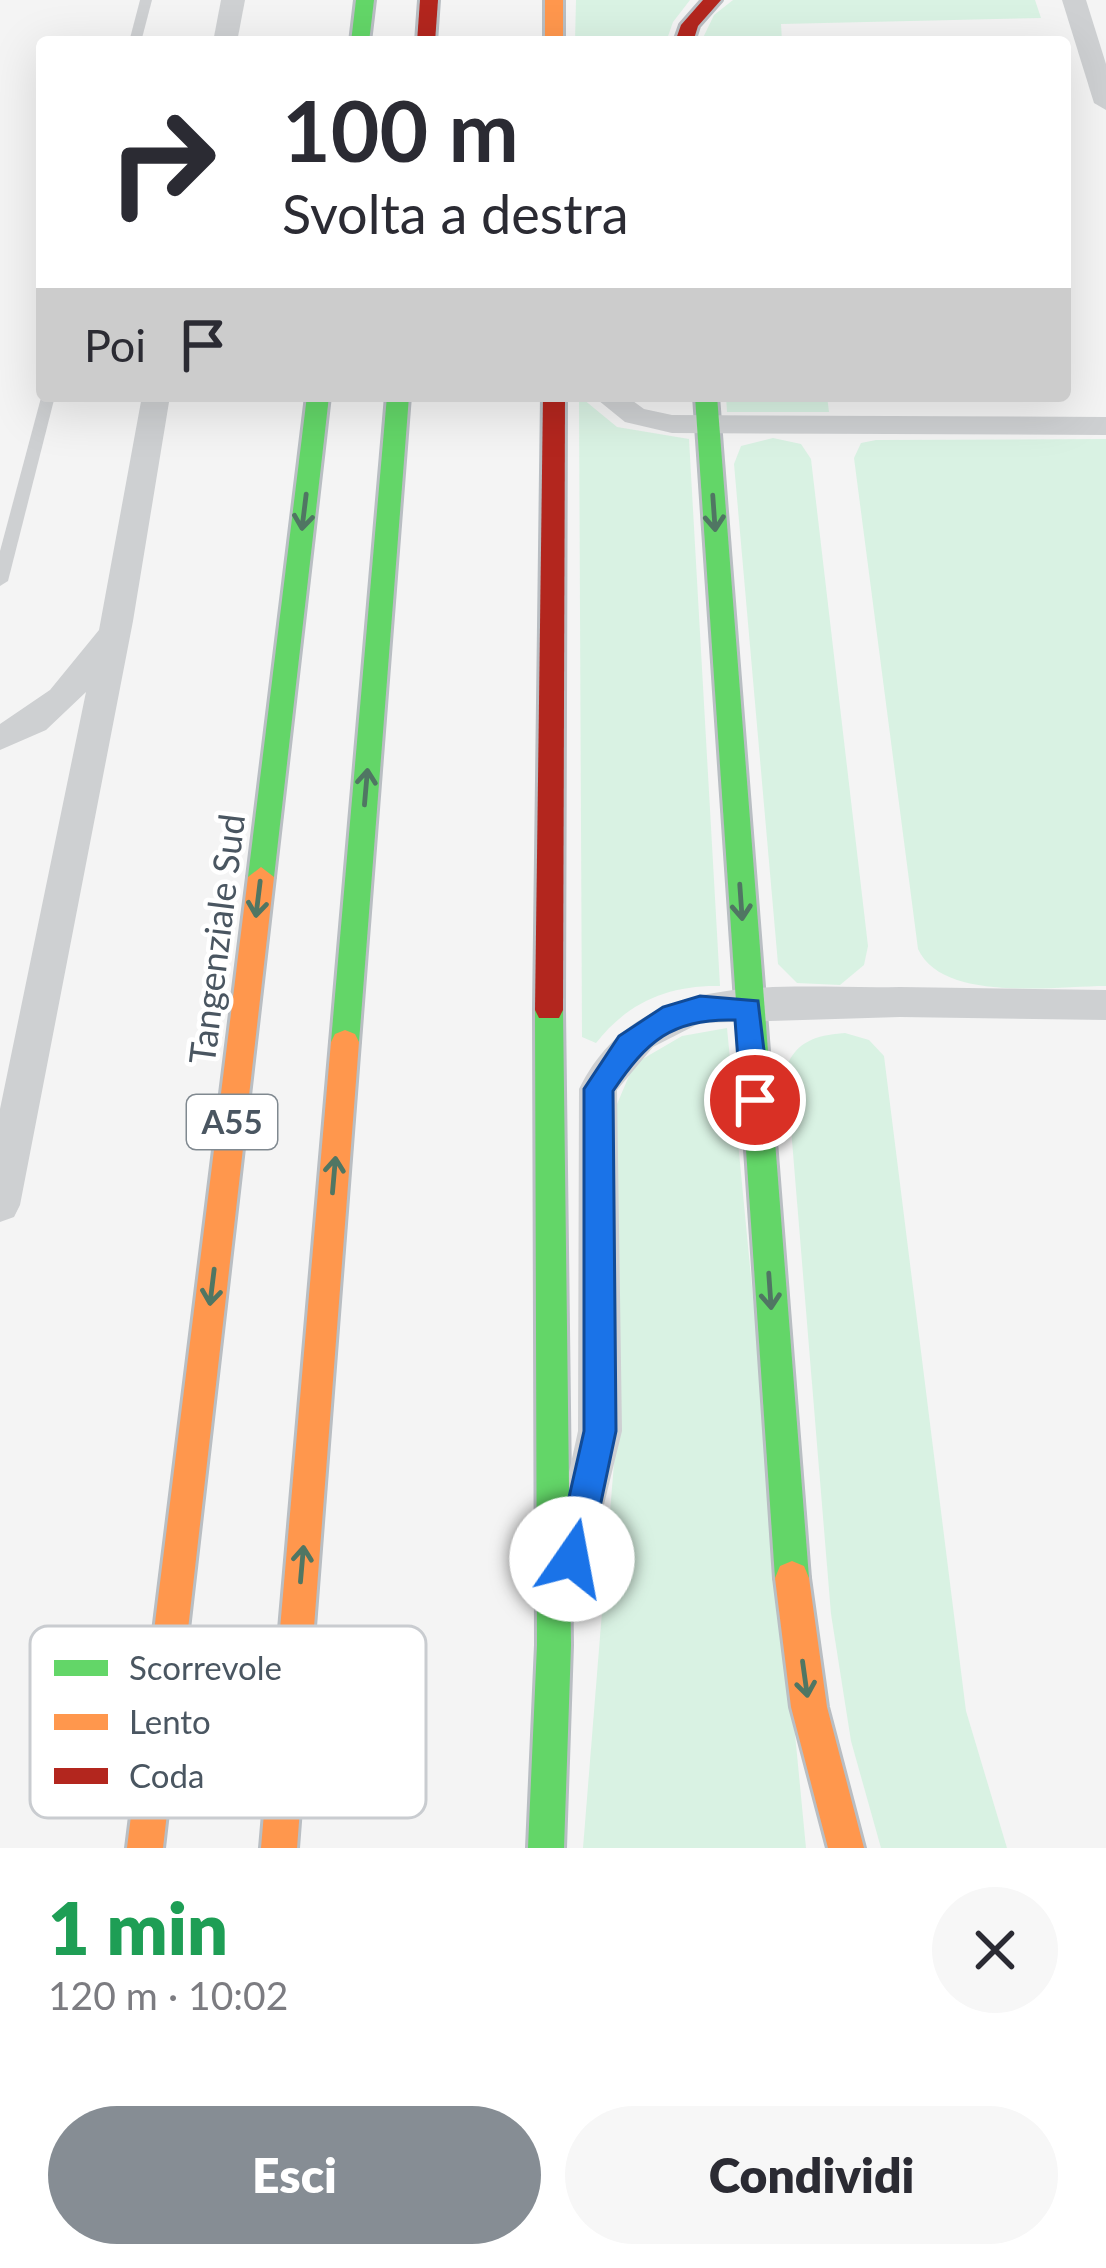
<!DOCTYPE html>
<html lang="it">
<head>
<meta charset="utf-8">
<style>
  body { margin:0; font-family:Lato,sans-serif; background:#f7f7f7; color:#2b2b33; height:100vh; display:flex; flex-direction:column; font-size:45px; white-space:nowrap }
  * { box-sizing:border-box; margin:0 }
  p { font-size:39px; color:#7c7c81 }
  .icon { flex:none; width:66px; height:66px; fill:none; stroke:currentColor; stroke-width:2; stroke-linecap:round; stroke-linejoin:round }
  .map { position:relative; height:1848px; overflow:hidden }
  .sheet { display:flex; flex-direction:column; background:#fff; flex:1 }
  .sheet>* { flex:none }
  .top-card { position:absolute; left:36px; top:36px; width:1035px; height:366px; border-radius:12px; box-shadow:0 12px 48px #0002; background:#fff; color:#2b2b33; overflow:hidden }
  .pin { position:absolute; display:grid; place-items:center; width:102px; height:102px; color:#fff; margin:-51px; border:6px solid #fff; border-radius:50%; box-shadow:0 3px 12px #0007 }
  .me { position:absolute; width:132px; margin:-66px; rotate:12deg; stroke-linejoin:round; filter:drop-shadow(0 0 9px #0008) }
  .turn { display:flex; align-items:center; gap:42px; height:252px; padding:0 48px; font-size:54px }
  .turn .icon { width:156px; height:156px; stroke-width:2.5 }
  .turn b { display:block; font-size:84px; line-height:102px }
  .then { display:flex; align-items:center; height:114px; padding:0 48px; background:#0003; gap:24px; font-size:45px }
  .round { display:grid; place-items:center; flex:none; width:126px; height:126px; border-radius:63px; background:#f7f7f7 }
  .summary { display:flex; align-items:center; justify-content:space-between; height:204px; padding:0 48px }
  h1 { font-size:72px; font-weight:800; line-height:90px; color:#1e9e55 }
  .primary-button { display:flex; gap:24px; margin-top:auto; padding:24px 48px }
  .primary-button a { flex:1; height:138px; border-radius:72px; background:#868d94; color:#fff; font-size:48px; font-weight:800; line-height:138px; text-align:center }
  .primary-button a+a { background:#f7f7f7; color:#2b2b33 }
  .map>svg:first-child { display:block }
</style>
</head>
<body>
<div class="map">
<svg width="1106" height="1848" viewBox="0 0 1106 1848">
  <rect width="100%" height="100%" fill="#f4f4f4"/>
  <g fill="#d9f2e3">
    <path d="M576,0h114l-17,22 -7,20h-91z"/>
    <path d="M733,0h302l6,18 -260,6 1,18h-81l13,-27z"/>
    <path d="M726,396h101l2,16h-102z"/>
    <path d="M583,399l34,28 72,12 31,547c-51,-1 -92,16 -124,57l-14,-6 -3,-636z"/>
    <path d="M773,438l28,6 10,15 57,487 -4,19 -24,20 -43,-2 -19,-19 -44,-500 7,-18z"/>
    <path d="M1106,439v547c-52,0 -163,17 -188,-37l-64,-491 7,-15 15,-3z"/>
    <path d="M727,1028l79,820h-223l33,-410 -7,-315 25,-59 48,-28z"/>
    <path d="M845,1033l24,7 15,16 82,655 41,137h-126l-30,-107 -20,-127 -45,-546c10,-27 31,-33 59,-35z"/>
  </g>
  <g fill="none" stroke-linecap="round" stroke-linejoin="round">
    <defs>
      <g id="fast">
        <path d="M356,0h18l-5,42h-18z"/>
        <path d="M307,396h22l-55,481 -13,10 -13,-10z"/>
        <path d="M387,396h22l-50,646 -4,8 -10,4 -10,-4 -4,-8z"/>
        <path d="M695,396h22l92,1182 -5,12 -12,5 -12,-5 -5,-12z"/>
        <path d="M549,999l10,3 4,8 8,635 -7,203h-36l9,-203 -2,-635 4,-8z"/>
      </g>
      <g id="slow">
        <rect x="545" y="0" width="18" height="42"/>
        <path d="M261,867l13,10 -111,971h-36l121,-971z"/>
        <path d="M345,1030l10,4 4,8 -62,806h-36l70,-806 4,-8z"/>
        <path d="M792,1561l12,5 5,12 18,129 37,141h-36l-37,-141 -16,-129 5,-12z"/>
      </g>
      <g id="jam">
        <path d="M420,0h18l-3,42h-18z"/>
        <path d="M703,0h18l-23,26 -5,16h-18l6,-17z"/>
        <path d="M543,396h22l-2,614 -4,8h-20l-4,-8z"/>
      </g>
    </defs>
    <use href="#fast" stroke="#b9bec3" stroke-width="6"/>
    <use href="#slow" stroke="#b9bec3" stroke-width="6"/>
    <use href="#jam" stroke="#b9bec3" stroke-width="6"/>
    <g fill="#ced0d2" fill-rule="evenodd">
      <path d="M140,0h12l-11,42h-12z"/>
      <path d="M42,394l13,2 -47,185 -8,5v-35z"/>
    </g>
    <g fill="#ced0d2" fill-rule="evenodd">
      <path d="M221,0h24l-8,42h-24z"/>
      <path d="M1062,0h24l20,64v46l-12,-7z"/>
      <path d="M142,396h28l-37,225 -113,584 -6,12 -14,5v-113l86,-417 -40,38 -46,20v-26l50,-34 49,-60z"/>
      <path d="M593,396h33l18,13 28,6 434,2v18l-434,-2 -47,-11z"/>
      <path d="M900,987l206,3v30l-206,-3 -200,6 -47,24 -36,43 5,341 -25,102 -16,6 -16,-6 -6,-15 19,-87 1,-342c62,-125 203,-99 321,-102z"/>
    </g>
    <use href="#fast" fill="#63d668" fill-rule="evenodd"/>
    <use href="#slow" fill="#ff974d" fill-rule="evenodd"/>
    <use href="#jam" fill="#b3261e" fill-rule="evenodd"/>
  </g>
  <defs><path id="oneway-shaft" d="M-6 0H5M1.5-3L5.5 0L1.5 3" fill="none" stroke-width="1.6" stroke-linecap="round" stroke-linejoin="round" transform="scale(3)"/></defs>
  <g stroke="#507663">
    <use href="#oneway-shaft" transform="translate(304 512) rotate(97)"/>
    <use href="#oneway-shaft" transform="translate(714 513) rotate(86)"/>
    <use href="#oneway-shaft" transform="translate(366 787) rotate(-85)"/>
    <use href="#oneway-shaft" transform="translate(258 899) rotate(97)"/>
    <use href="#oneway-shaft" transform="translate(741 902) rotate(86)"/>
    <use href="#oneway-shaft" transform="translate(334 1175) rotate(-85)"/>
    <use href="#oneway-shaft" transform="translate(212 1287) rotate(97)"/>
    <use href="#oneway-shaft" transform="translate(770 1291) rotate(86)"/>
    <use href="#oneway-shaft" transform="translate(302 1564) rotate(-85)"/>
    <use href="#oneway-shaft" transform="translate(805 1679) rotate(82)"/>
  </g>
  <path fill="#1a73e8" stroke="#114b97" stroke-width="3" d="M700,996l58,5 12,99 -4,8h-21l-4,-8 -6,-80c-63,-2 -88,21 -122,71l3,340 -27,128 -5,12 -12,5 -12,-5 -5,-12 29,-128v-342l35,-53 44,-29z"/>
  <g text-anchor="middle" stroke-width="9" stroke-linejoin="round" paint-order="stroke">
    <rect fill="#fff" stroke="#808990" stroke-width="3" x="187" y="1095" width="90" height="54" rx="9"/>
    <g font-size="33" font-weight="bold" fill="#4a5661">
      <text x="232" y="1134">A55</text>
    </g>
    <g font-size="36" fill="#4a5661" stroke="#fff">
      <text transform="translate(217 939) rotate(-83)" y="13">Tangenziale Sud</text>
    </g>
  </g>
  <rect x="30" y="1626" width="396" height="192" rx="18" fill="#fff" stroke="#c9ccd0" stroke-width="3"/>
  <rect x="54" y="1660" width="54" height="16" fill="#63d668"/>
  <rect x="54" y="1714" width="54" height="16" fill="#ff974d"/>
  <rect x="54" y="1768" width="54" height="16" fill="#b3261e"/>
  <g font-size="33" fill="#4a5661">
    <text x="129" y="1680">Scorrevole</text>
    <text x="129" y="1734">Lento</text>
    <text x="129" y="1788">Coda</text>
  </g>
</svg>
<div class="pin" style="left:755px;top:1100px;background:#d93025"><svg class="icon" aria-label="arrive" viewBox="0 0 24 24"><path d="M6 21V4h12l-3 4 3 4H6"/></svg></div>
<svg class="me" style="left:572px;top:1559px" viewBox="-20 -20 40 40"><circle r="19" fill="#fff"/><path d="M0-13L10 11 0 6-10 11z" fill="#1a73e8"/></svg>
<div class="top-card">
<div class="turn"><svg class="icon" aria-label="right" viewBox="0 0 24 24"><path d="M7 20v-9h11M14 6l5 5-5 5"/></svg><div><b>100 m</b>Svolta a destra</div></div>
<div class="then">Poi<svg class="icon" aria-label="arrive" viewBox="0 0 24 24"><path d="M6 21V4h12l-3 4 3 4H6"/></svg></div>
</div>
</div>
<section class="sheet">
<div class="summary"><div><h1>1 min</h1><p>120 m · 10:02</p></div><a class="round"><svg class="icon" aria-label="close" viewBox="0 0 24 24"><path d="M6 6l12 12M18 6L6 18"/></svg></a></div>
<div class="primary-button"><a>Esci</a><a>Condividi</a></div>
</section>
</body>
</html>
